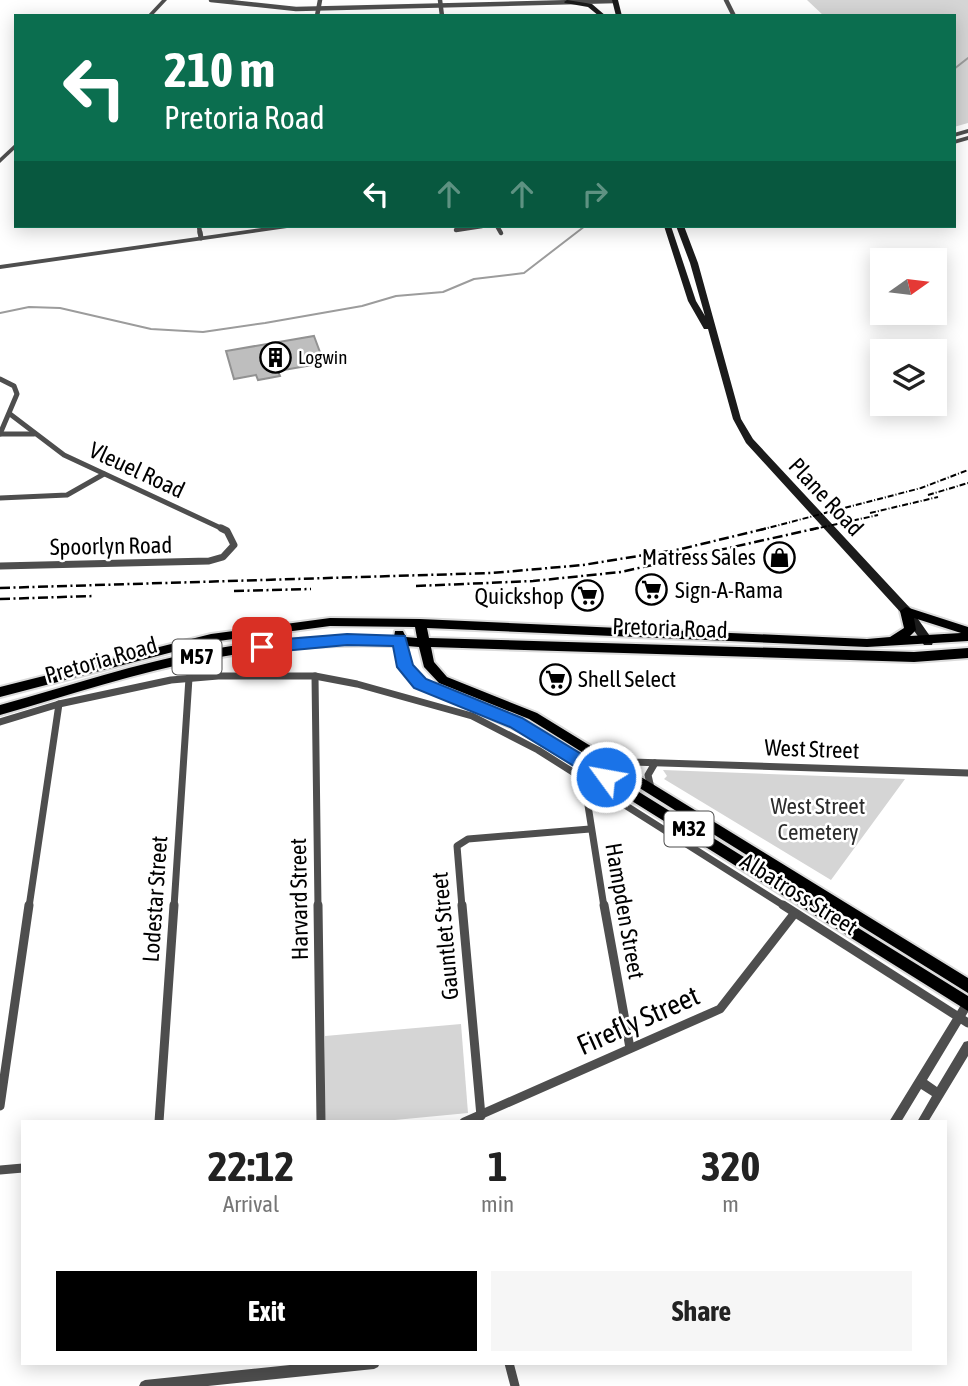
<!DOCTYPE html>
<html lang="en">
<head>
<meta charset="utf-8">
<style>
  body { margin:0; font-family:"Asap Condensed",sans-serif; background:#f6f6f6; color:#222; height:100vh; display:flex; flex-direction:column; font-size:26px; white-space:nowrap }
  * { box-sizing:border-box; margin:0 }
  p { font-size:23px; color:#767676 }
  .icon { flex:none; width:38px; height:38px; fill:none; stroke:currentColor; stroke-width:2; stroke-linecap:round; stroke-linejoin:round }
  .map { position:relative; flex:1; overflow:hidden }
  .drawer { position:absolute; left:21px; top:1120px; width:926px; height:245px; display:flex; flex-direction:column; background:#fff; border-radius:0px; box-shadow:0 4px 18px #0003 }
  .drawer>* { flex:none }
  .banner { position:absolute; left:14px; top:14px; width:942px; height:214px; border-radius:0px; box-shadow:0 4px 18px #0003; background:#0b6e4f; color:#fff; overflow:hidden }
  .needle { width:46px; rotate:76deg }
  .buttons { position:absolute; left:870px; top:248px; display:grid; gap:14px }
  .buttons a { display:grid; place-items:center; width:77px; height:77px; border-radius:0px; background:#fff; box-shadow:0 4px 18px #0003; font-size:35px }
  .pin { position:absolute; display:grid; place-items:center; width:60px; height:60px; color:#fff; margin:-30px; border-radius:14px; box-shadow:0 4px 10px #0006 }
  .me { position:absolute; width:77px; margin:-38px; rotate:302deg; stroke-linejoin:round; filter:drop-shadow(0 0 5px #0008) }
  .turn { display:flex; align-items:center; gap:24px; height:147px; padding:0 35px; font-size:32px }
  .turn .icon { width:91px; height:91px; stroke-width:2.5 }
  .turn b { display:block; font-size:49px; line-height:60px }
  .lanes { display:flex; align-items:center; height:66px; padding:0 35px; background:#0003; justify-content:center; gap:35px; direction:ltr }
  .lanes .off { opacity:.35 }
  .eta { display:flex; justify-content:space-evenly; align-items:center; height:119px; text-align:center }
  .eta b { font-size:42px; font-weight:700; line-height:49px }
  .button { display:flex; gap:14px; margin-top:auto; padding:14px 35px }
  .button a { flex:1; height:80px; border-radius:0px; background:#000; color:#fff; font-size:28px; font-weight:700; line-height:80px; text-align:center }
  .button a+a { background:#f6f6f6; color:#222 }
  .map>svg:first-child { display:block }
</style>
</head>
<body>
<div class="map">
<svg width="968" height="1386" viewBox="0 0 968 1386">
  <rect width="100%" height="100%" fill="#fff"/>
  <g fill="#d5d5d5">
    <path d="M807,0h161v123l-14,4v-111h-130z"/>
    <path d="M663,770l242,9 -74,101 -167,-101 3,-3z"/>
    <path d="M461,1024l7,89 -94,9h-49v-86z"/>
  </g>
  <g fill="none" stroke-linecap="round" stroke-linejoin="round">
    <g stroke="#9c9c9c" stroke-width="2">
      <path d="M954,69l14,-11"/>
      <path d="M0,313l29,-6 31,1 91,21 52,3 62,-9 97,-17 34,-10 47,-4 31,-13 50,-6 61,-47"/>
    </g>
  </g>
  <path fill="#bebebe" stroke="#929292" stroke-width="2" d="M314,336l10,27 -46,8 2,5 -22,4 -2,-5 -22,4 -8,-28z"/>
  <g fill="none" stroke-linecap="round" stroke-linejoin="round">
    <defs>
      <path id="primary" d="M906,607l62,20v14l-101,6 -440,-19 2,10 485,14 54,-4v10l-54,4 -483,-15 3,15 13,15 90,36 431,265v15l-439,-274 -90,-36 -15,-16 -5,-20 -12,-1 4,19 13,15 107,45 437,271v15l-445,-278 -107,-47 -17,-19 -4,-21c-63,-2 -125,2 -187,13 -71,13 -139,36 -208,56v-10c69,-19 137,-42 207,-55 62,-11 124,-15 187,-13l1,-6h8l3,6 11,1 -2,-11 -85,-1 -119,16 -211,55v-10l211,-53 119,-16 90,1 447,20 23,-2 14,-9 -4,-17zM914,618l47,15 -51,3 6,-6z"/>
    </defs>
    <use href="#primary" stroke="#dbdbdb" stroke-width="4"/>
    <g stroke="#4e4e4e" stroke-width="4.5">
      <path d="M211,0l85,9 319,-8"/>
      <path d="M440,0l2,16"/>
      <path d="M726,0l8,16"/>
      <path d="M317,16l3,-16"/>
      <path d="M199,226l1,8"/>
      <path d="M497,226l4,7"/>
      <path d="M456,230l26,-4"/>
    </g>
    <g stroke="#4e4e4e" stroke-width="5">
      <path d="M200,232l1,6"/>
      <path d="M0,379l14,7 3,8 -17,40"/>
      <path d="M10,414l54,41 161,75"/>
      <path d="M0,434h34"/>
      <path d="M0,498l67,-3 37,-21"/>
    </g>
    <g stroke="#4e4e4e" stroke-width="7">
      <path d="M0,566l209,-5 14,-4 11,-12 -7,-14 -6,-3"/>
      <path d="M315,676l3,231"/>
      <path d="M0,722l59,-18 112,-24 47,-4h97l42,8 115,32 66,34 248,157"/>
      <path d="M602,757l30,5 336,11"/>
      <path d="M584,780l20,127"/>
      <path d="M651,788l-3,-13 7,-12"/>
      <path d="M29,907l30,-203"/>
      <path d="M174,907l15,-229"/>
      <path d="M462,907l-5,-61 11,-7 122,-10"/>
    </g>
    <g stroke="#4e4e4e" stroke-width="9">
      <path d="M318,905l3,217"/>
      <path d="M462,905l19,211"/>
      <path d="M604,905l26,143"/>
      <path d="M783,905l185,118"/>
      <path d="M0,1106l29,-201"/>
      <path d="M159,1122l15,-217"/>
      <path d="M464,1122l256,-113 74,-95"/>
      <path d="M0,1170l23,-2"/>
      <path d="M509,1363l6,23"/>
    </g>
    <g fill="#4e4e4e" fill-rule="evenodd">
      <path d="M162,0h5l-15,16h-5z"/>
      <path d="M968,129v4l-14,4v-4z"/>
      <path d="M968,136v4l-14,4v-4z"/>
      <path d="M16,143v5l-16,15v-5z"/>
      <path d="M276,226h14l-3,2 -287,41v-4z"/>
      <path d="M968,998v14l-41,68 10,7 27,-45 4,-1v15l-40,66h-11l15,-26 -11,-7 -20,33h-12l75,-122z"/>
      <path d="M309,1363h71l-2,4 -4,2 -166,17h-69l2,-4 4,-2z"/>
    </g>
    <g fill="#1b1b1b" fill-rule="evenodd">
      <path d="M567,0l25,4 14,12h-7l-11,-9 -23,-4 -1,-1z"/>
      <path d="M612,0h6l4,16h-6z"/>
      <path d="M664,226h7l25,75 9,15 -15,-53 -14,-37h8l14,37 43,156 12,20 158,170 21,30 1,3 -1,3h-8l-21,-30 -157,-172 -13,-24 -25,-90h-4l-16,-28z"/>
    </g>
    <use href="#primary" fill="#000" fill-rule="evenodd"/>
    <g stroke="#000" stroke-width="2" stroke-dasharray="6 2 1 2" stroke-linecap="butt">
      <path d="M928,495l40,-12"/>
      <path d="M870,513l68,-16"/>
      <path d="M760,530l161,-42 47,-18"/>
      <path d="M810,530l68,-15"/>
    </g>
    <g stroke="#000" stroke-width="2.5" stroke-dasharray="10 3.5 2 3.5" stroke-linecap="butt">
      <path d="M416,586l117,-5 88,-9 197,-44"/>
      <path d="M0,588l492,-15 91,-8 98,-16 87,-21"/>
      <path d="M234,591l77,-2"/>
      <path d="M0,599l94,-3"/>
    </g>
  </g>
  <path fill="#1a73e8" stroke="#114b97" stroke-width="2" d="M347,634l58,2 8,29 13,14 96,39 89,54 3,5 -3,5h-11l-90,-55 -96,-39 -17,-21 -4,-21 -46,-1 -85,8 -8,-6 8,-6z"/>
  <defs>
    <symbol id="building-ring" viewBox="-11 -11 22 22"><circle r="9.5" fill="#fff" stroke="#000" stroke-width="1.5"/><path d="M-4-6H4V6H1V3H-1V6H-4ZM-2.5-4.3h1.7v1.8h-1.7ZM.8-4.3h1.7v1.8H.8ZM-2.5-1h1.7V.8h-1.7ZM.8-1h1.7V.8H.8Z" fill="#000"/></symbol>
    <symbol id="shop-ring" viewBox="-11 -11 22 22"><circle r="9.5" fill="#fff" stroke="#000" stroke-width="1.5"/><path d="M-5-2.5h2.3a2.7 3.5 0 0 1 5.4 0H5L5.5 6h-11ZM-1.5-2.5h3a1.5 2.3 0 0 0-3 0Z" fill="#000"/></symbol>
    <symbol id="supermarket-ring" viewBox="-11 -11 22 22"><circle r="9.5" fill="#fff" stroke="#000" stroke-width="1.5"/><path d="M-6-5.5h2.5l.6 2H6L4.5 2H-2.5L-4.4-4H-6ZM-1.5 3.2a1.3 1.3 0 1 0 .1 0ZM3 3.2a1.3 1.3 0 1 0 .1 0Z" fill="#000"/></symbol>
  </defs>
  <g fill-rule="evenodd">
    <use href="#building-ring" x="258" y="340" width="35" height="35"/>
    <use href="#shop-ring" x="762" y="540" width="35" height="35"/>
    <use href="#supermarket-ring" x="634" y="572" width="35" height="35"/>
    <use href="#supermarket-ring" x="570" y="578" width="35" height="35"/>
    <use href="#supermarket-ring" x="538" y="662" width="35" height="35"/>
  </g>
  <g text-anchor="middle" stroke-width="5" stroke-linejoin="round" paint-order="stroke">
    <g font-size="19" fill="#000" stroke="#fff" text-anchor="start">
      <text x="298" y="364">Logwin</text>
    </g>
    <g fill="#fff" stroke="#4c4c4c" stroke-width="2">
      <rect x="172.5" y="639.5" width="49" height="35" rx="5"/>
      <rect x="664.5" y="811.5" width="49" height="35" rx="5"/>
    </g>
    <g font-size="21" font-weight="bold" fill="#000">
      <text x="197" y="664">M57</text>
      <text x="689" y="836">M32</text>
    </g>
    <g font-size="23" fill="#000" stroke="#fff">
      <text transform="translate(137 470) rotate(25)" y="8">Vleuel Road</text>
      <text transform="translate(826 497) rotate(47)" y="8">Plane Road</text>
      <text transform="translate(111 546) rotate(-1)" y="8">Spoorlyn Road</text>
      <text transform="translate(670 628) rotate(2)" y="8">Pretoria Road</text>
      <text transform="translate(101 660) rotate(-16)" y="8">Pretoria Road</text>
      <text transform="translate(812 749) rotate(2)" y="8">West Street</text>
      <text transform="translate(799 894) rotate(32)" y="8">Albatross Street</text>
      <text transform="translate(155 899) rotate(-86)" y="8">Lodestar Street</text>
      <text transform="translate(299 899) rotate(-91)" y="8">Harvard Street</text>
      <text transform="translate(625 911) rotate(80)" y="8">Hampden Street</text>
      <text transform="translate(445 936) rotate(-95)" y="8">Gauntlet Street</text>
    </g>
    <g font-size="23" fill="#000" stroke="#fff" text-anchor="end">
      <text x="756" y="565">Matress Sales</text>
      <text x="675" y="598" text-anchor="start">Sign-A-Rama</text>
      <text x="564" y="604">Quickshop</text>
      <text x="578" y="687" text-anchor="start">Shell Select</text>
    </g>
    <g font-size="23" fill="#2c2c2c" stroke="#fff">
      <text x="818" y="814">West Street<tspan x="818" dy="26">Cemetery</tspan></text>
    </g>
    <g font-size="28" fill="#000" stroke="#fff">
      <text transform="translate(638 1020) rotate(-24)" y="10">Firefly Street</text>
    </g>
  </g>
</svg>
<div class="buttons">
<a><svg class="needle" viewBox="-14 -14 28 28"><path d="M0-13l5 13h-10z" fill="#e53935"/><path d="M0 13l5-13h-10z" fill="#767676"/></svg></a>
<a><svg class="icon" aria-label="layers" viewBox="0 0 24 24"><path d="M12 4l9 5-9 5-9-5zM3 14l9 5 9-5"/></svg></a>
</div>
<div class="pin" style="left:262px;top:647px;background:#d93025"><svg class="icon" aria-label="arrive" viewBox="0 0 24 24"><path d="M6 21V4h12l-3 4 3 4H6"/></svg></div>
<svg class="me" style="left:606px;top:777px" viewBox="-20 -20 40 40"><circle r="17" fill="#1a73e8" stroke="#fff" stroke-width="3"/><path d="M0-11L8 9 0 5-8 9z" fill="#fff"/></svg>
<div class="banner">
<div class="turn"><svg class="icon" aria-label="left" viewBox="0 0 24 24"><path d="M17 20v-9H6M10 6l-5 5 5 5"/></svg><div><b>210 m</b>Pretoria Road</div></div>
<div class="lanes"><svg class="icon" aria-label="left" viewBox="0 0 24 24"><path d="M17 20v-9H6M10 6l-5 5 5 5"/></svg><svg class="icon off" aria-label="ahead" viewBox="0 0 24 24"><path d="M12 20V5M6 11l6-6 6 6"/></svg><svg class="icon off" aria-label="ahead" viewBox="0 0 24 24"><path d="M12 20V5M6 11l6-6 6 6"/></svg><svg class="icon off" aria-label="right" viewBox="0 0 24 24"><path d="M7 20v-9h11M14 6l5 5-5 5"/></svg></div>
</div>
<section class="drawer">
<div class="eta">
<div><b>22:12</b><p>Arrival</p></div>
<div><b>1</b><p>min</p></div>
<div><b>320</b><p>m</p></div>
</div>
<div class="button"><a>Exit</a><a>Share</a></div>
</section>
</div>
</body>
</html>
